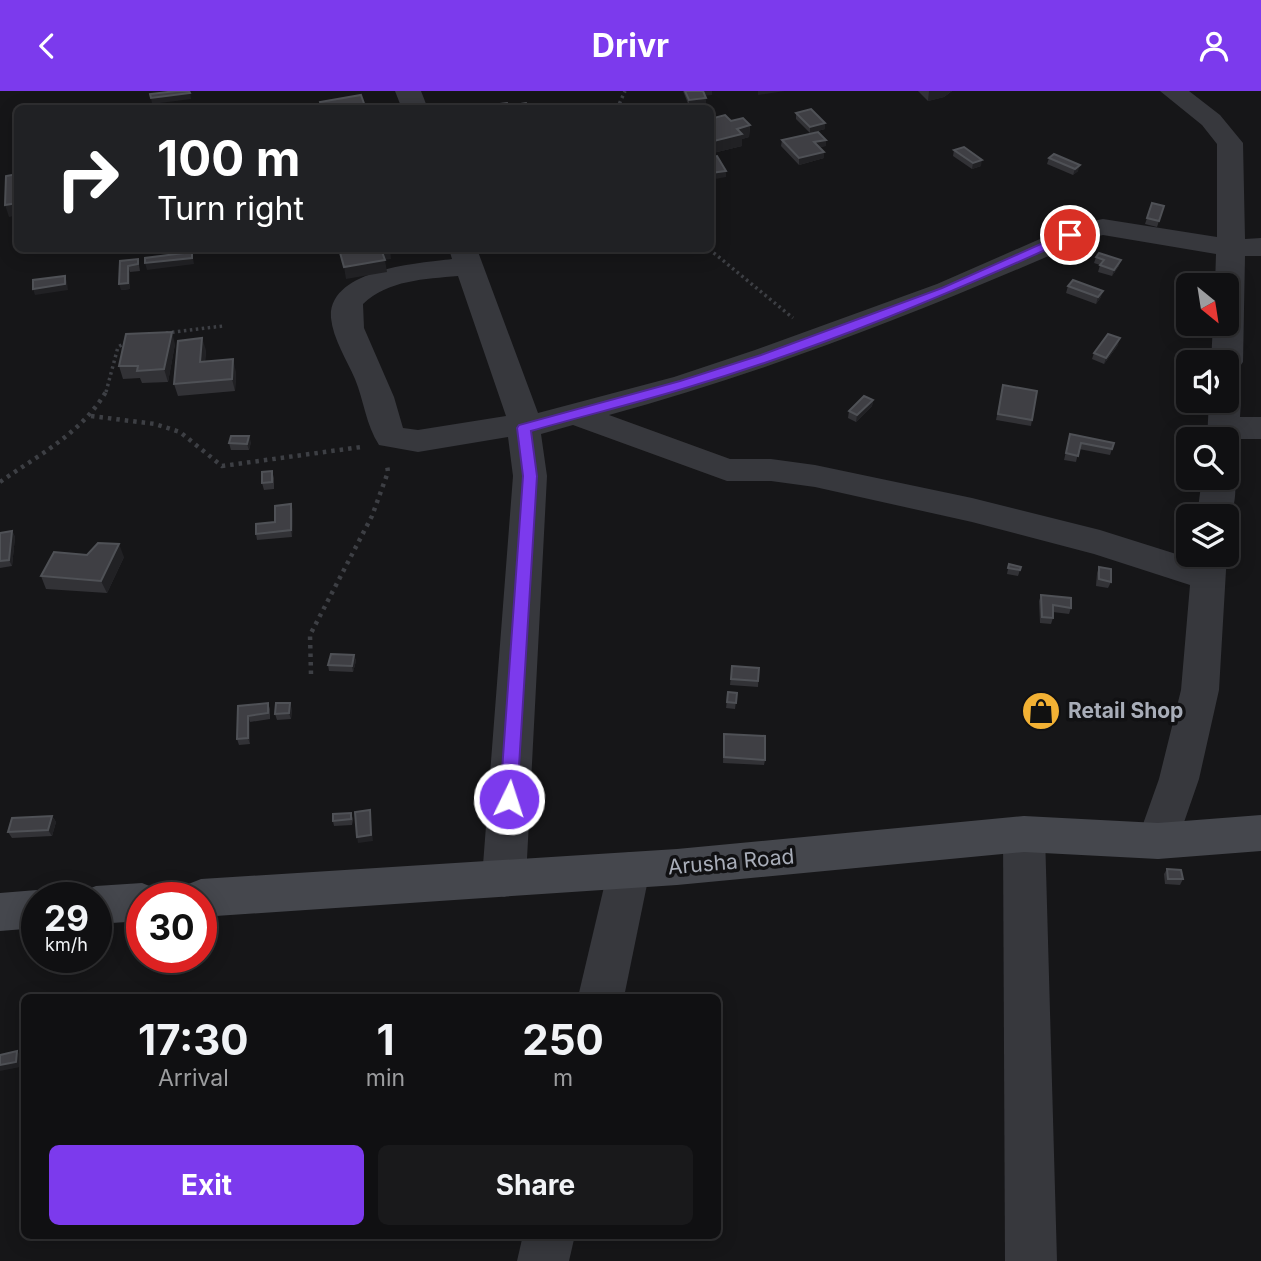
<!DOCTYPE html>
<html lang="en">
<head>
<meta charset="utf-8">
<style>
  body { margin:0; font-family:Inter,sans-serif; background:#19191b; color:#f1f3f6; height:100vh; display:flex; flex-direction:column; font-size:26px; white-space:nowrap }
  * { box-sizing:border-box; margin:0 }
  p { font-size:23px; color:#9c9d9f }
  .icon { flex:none; width:38px; height:38px; fill:none; stroke:currentColor; stroke-width:2; stroke-linecap:round; stroke-linejoin:round }
  .map { position:relative; flex:1; overflow:hidden }
  .sheet { position:absolute; left:21px; top:903px; width:700px; height:245px; display:flex; flex-direction:column; background:#101012; border-radius:10px; box-shadow:0 4px 18px #0003,0 0 0 2px #303032 }
  .sheet>* { flex:none }
  .banner { position:absolute; left:14px; top:14px; width:700px; height:147px; border-radius:10px; box-shadow:0 4px 18px #0003,0 0 0 2px #303032; background:#202124; color:#fff; overflow:hidden }
  .needle { width:46px; rotate:150deg }
  .fabs { position:absolute; left:1176px; top:182px; display:grid; gap:14px }
  .fabs a { display:grid; place-items:center; width:63px; height:63px; border-radius:10px; background:#101012; box-shadow:0 4px 18px #0003,0 0 0 2px #303032; font-size:35px }
  .speed { position:absolute; left:21px; top:791px; display:flex; gap:14px; font-size:35px; font-weight:700; text-align:center }
  .speed>* { display:grid; place-content:center; width:91px; height:91px; border-radius:50%; background:#101012; box-shadow:0 4px 18px #0003,0 0 0 2px #303032; line-height:1 }
  .speed small { font-size:18px; font-weight:400 }
  .speed .limit { border:10px solid #d22; background:#fff; color:#111 }
  .pin { position:absolute; display:grid; place-items:center; width:60px; height:60px; color:#fff; margin:-30px; border:4px solid #fff; border-radius:50%; box-shadow:0 2px 7px #0007 }
  .me { position:absolute; width:77px; margin:-38px; rotate:4deg; stroke-linejoin:round; filter:drop-shadow(0 0 5px #0008) }
  .turn { display:flex; align-items:center; gap:24px; height:147px; padding:0 28px; font-size:32px }
  .turn .icon { width:91px; height:91px; stroke-width:2.5 }
  .turn b { display:block; font-size:49px; line-height:60px }
  .eta { display:flex; justify-content:space-evenly; align-items:center; height:119px; text-align:center }
  .eta b { font-size:42px; font-weight:700; line-height:49px }
  .primary-button { display:flex; gap:14px; margin-top:auto; padding:14px 28px }
  .primary-button a { flex:1; height:80px; border-radius:10px; background:#7c3aed; color:#fff; font-size:28px; font-weight:700; line-height:80px; text-align:center }
  .primary-button a+a { background:#19191b; color:#f1f3f6 }
  header { display:flex; justify-content:space-between; align-items:center; height:91px; padding:0 28px; background:#7c3aed; color:#fff; font-size:32px; font-weight:700 }
  .map>svg:first-child { display:block }
</style>
</head>
<body>
<header><svg class="icon" aria-label="back" viewBox="0 0 24 24"><path d="M15 5l-7 7 7 7"/></svg>Drivr<svg class="icon" aria-label="person" viewBox="0 0 24 24"><circle cx="12" cy="8" r="4"/><path d="M4 21q1-7 8-7t8 7"/></svg></header>
<div class="map">
<svg width="1261" height="1170" viewBox="0 0 1261 1170">
  <rect width="100%" height="100%" fill="#161618"/>
  <g fill="none" stroke-linecap="round" stroke-linejoin="round">
    <g stroke="#3d3f44" stroke-width="3.5" stroke-dasharray="2.5 3.5" stroke-linecap="butt">
      <path d="M617,18l8,-18"/>
      <path d="M709,158l84,69"/>
      <path d="M166,242l57,-7"/>
      <path d="M106,301l12,-45 12,-7"/>
    </g>
    <g stroke="#3d3f44" stroke-width="4.5" stroke-dasharray="3.5 5" stroke-linecap="butt">
      <path d="M91,325l64,8 25,8 42,34 139,-19"/>
      <path d="M0,391c40,-28 82,-49 107,-92"/>
      <path d="M311,583l-1,-39 62,-119 16,-44 -1,-7"/>
    </g>
    <g fill="#37383d" fill-rule="evenodd">
      <path d="M395,0h26l7,18h-26z"/>
      <path d="M1160,0h29l31,24 23,28 2,96 16,-1v18h-16l-2,106 -5,7 -11,3v-10h-16l2,-38h14v-39h-12l1,-31 -113,-19 -13,3c-157,69 -316,132 -481,177l121,44h41l44,6 157,33 128,32 92,29v-4l35,-2 -8,137 -20,89 -26,75 -15,5 -15,-5 -6,-13 22,-62 22,-89 9,-105 -96,-31 -122,-32 -157,-35 -44,-6h-44l-154,-56 -32,9 6,42 -21,402 -7,13 -15,6 -15,-6 -7,-13 31,-402 -5,-39 -90,15 -39,-7c-13,-20 -15,-44 -24,-66 -8,-19 -22,-40 -24,-61 -3,-49 88,-55 121,-59l-3,-10h28l61,164 136,-36 81,-27 182,-66 135,-59 31,-6 114,18v-93l-15,-19zM458,185l48,140 -88,14 -15,-2 -9,-31 -30,-69 -1,-24c25,-24 62,-25 95,-28z"/>
      <path d="M1227,300l9,3 5,7 -1,16h21v22h-21l-5,8 -8,2v-10h-20l2,-38h18z"/>
      <path d="M1227,378l4,1c8,13 4,40 -4,54v-8h-30l5,-38h25z"/>
      <path d="M1024,725l15,6 6,12 12,427h-52l-2,-427 6,-12z"/>
      <path d="M629,761l15,5 6,13 -26,127h-46l30,-127 6,-13z"/>
      <path d="M523,1144h52l-6,26h-52z"/>
    </g>
    <g fill="#45474d" fill-rule="evenodd">
      <path d="M1261,724v36l-103,8 -134,-7 -347,33 -476,32v-19h-22l7,-13 15,-6 476,-30 347,-33 134,7z"/>
      <path d="M142,792l15,6 5,9h-20v23l-46,3v-26h-18l3,-6 15,-6z"/>
      <path d="M37,799l17,8h-17v30l-37,3v-38z"/>
    </g>
  </g>
  <g fill="#323236">
    <path d="M683,0h29v4h-7l1,3v6l-17,2z"/>
    <path d="M918,0h34l-8,6 -16,4z"/>
    <path d="M796,22l29,10v6l-15,4 -14,-14z"/>
    <path d="M710,28l21,2 19,4 -1,12 -7,2v7l-29,7 -3,-2z"/>
    <path d="M782,49h44v6l-7,1 5,5v6l-25,7 -18,-19z"/>
    <path d="M954,59l27,16 -9,3 -19,-13z"/>
    <path d="M1054,63l24,17 -5,4 -26,-11 2,-6z"/>
    <path d="M1152,112l12,3 -7,21 -12,-3z"/>
    <path d="M1096,166l23,9 -7,10 -14,-4 2,-7 -6,-2z"/>
    <path d="M138,168l2,12 -10,1v17l-9,1 -1,-29z"/>
    <path d="M1068,195l33,11 -5,7 -30,-11z"/>
    <path d="M175,253l-7,38 -26,1 -2,-5 -17,1 -4,-13z"/>
    <path d="M1118,254l-14,19 -12,-5 2,-6z"/>
    <path d="M206,259l-1,12 31,10 -1,19 -57,5 -4,-12z"/>
    <path d="M1003,294l29,35 -1,6 -35,-6z"/>
    <path d="M873,309l-1,6 -16,16 -8,-4 1,-7z"/>
    <path d="M1070,343l42,15 -2,6 -31,-6 -3,13 -12,-2z"/>
    <path d="M251,351l-2,8h-18l-2,-7z"/>
    <path d="M272,380l2,7v11l-10,1 -2,-7z"/>
    <path d="M293,419l-1,27 -35,3 -1,-6z"/>
    <path d="M12,440l3,6 -3,29 -12,2v-35z"/>
    <path d="M124,466l-17,36 -61,-4 -5,-13z"/>
    <path d="M1009,473l12,3 -3,9 -11,-2z"/>
    <path d="M1099,476l12,15 -3,6 -12,-2 1,-13z"/>
    <path d="M1041,504l30,13 -2,6 -16,-2v6l-2,6 -11,-1 -1,-22z"/>
    <path d="M354,564l2,6 -3,11 -24,-1 -1,-6z"/>
    <path d="M732,575l27,2 -1,19 -28,-2z"/>
    <path d="M728,601l9,1 -2,16 -9,-1z"/>
    <path d="M268,612l2,6v10l-20,3v22l-11,1 -2,-6 1,-33z"/>
    <path d="M292,618l-1,10 -14,1 -2,-6z"/>
    <path d="M724,643l41,26 -1,5 -41,-2z"/>
    <path d="M351,722l2,6 -1,6 -18,1 -1,-5z"/>
    <path d="M52,725l4,6 -4,14 -40,2 -4,-6z"/>
    <path d="M1167,778l16,10 -3,6 -15,-1 -1,-10z"/>
  </g>
  <g fill="#212124">
    <path d="M702,0h10v4l-10,1z"/>
    <path d="M758,0h27l-27,4z"/>
    <path d="M929,0h23l-8,6 -16,4z"/>
    <path d="M190,2l1,6 -39,5 -1,-6z"/>
    <path d="M706,7v6l-17,2v-6z"/>
    <path d="M825,32v6l-15,4v-6z"/>
    <path d="M750,34l-1,12 -7,2v7l-29,7 1,-12 23,-12z"/>
    <path d="M826,49v6l-13,2 1,-6z"/>
    <path d="M824,61v6l-25,7v-7z"/>
    <path d="M982,69l-1,6 -9,3 1,-6z"/>
    <path d="M1080,74l-2,6 -5,4 2,-6z"/>
    <path d="M726,80v6l-16,3v-7z"/>
    <path d="M18,112v12l-9,2 -4,-12z"/>
    <path d="M381,158h9l1,10 -8,1z"/>
    <path d="M192,161l2,12 -47,6 -2,-7z"/>
    <path d="M385,169l2,12 -41,7 -2,-12z"/>
    <path d="M1121,169l-2,6 -7,10 2,-6z"/>
    <path d="M128,175l2,6v17l-9,1 -2,-6z"/>
    <path d="M65,185l2,6 1,8 -33,5 -2,-6z"/>
    <path d="M1103,200l-2,6 -5,7 2,-7z"/>
    <path d="M172,241l3,12 -7,38 -4,-13z"/>
    <path d="M202,247l4,12 -2,24 -4,-12z"/>
    <path d="M1120,247l-2,7 -14,19 2,-6z"/>
    <path d="M233,268l3,13 -1,19 -3,-12z"/>
    <path d="M873,309l-1,6 -16,16 1,-7z"/>
    <path d="M249,345l2,6 -2,8 -2,-6z"/>
    <path d="M291,413l2,6 -1,27 -1,-7z"/>
    <path d="M12,440l3,6 -3,29 -3,-6z"/>
    <path d="M119,453l5,13 -17,36 -6,-12z"/>
    <path d="M354,564l2,6 -3,11 -1,-6z"/>
    <path d="M290,612l2,6 -1,10 -2,-6z"/>
    <path d="M248,625l2,6v22l-2,-6z"/>
    <path d="M370,719l3,31 -15,2 -1,-6z"/>
    <path d="M52,725l4,6 -4,14 -4,-6z"/>
    <path d="M17,960l4,5 -1,11 -20,4v-6z"/>
  </g>
  <g fill="#3f3f44" stroke="#4f5156" stroke-width="2">
    <path d="M177,0h12l1,2 -39,5 -1,-4z"/>
    <path d="M685,0h18l3,7 -17,2z"/>
    <path d="M361,4l5,14h-44l-2,-7z"/>
    <path d="M507,12l1,3 18,-3 2,4 20,-3 3,5h-58l-2,-4z"/>
    <path d="M191,16v2h-20z"/>
    <path d="M811,18l14,14 -15,4 -14,-14z"/>
    <path d="M725,24l6,6 12,-3 7,7 -13,4 5,5 -28,7 -4,-3v-19z"/>
    <path d="M818,41l8,8 -12,2 10,10 -25,6 -17,-18z"/>
    <path d="M964,56l18,13 -9,3 -19,-13z"/>
    <path d="M1054,63l26,11 -5,4 -26,-11z"/>
    <path d="M717,65l9,15 -16,2v-16z"/>
    <path d="M18,83v29l-13,2 1,-29z"/>
    <path d="M1152,112l12,3 -5,15 -12,-3z"/>
    <path d="M339,158h42l4,11 -41,7z"/>
    <path d="M192,161v6l-47,5v-5z"/>
    <path d="M1099,162l22,7 -7,10 -14,-5 4,-5 -8,-3z"/>
    <path d="M138,168v5l-10,2v17l-9,1 1,-23z"/>
    <path d="M65,185v8l-32,5v-9z"/>
    <path d="M1073,189l30,11 -5,6 -30,-11z"/>
    <path d="M172,241l-8,37 -27,2 1,-5h-19l7,-32z"/>
    <path d="M1108,243l12,4 -14,20 -12,-5z"/>
    <path d="M202,247l-2,24 33,-3 -1,20 -58,5 4,-43z"/>
    <path d="M1003,294l34,6 -5,29 -34,-6z"/>
    <path d="M864,305l9,4 -16,15 -8,-4z"/>
    <path d="M1070,343l44,9 -2,6 -31,-6 -3,13 -12,-3z"/>
    <path d="M231,345h18l-2,8 -18,-1z"/>
    <path d="M272,380v11l-10,1v-11z"/>
    <path d="M291,413v26l-35,4v-10l19,-2v-16z"/>
    <path d="M12,440l-3,29 -9,1v-28z"/>
    <path d="M98,452l21,1 -18,37 -60,-5 13,-24 33,3z"/>
    <path d="M1009,473l12,3 -1,3 -12,-2z"/>
    <path d="M1099,476l12,2v13l-12,-3z"/>
    <path d="M1041,504l30,3v10l-18,-3v13l-11,-1z"/>
    <path d="M331,563l23,1 -2,11 -24,-1z"/>
    <path d="M732,575l27,2 -1,13 -27,-2z"/>
    <path d="M728,601l9,1 -1,10 -9,-1z"/>
    <path d="M268,612v10l-20,3v22l-11,1 1,-33z"/>
    <path d="M276,612h14l-1,10 -14,1z"/>
    <path d="M724,643l41,2v24l-41,-3z"/>
    <path d="M370,719l1,25 -14,2 -2,-25z"/>
    <path d="M351,722v6l-18,2v-7z"/>
    <path d="M52,725l-4,14 -40,2 4,-14z"/>
    <path d="M1167,778l14,1 2,9h-15z"/>
    <path d="M17,960l-1,11 -16,3v-10z"/>
  </g>
  <path fill="#7c3aed" stroke="#51269a" stroke-width="2" d="M1070,140l6,4 -2,2c-125,57 -253,111 -385,150 -52,16 -106,29 -158,44l6,45 -20,323 -2,4h-12l-3,-4 23,-323 -6,-48 2,-3 161,-44 81,-26 181,-67z"/>
  <defs>
    <symbol id="shop-disc" viewBox="-11 -11 22 22"><circle r="9.5" fill="#f2b134" stroke="#111113"/><path d="M-5-2.5h2.3a2.7 3.5 0 0 1 5.4 0H5L5.5 6h-11ZM-1.5-2.5h3a1.5 2.3 0 0 0-3 0Z" fill="#111"/></symbol>
  </defs>
  <g fill-rule="evenodd">
    <use href="#shop-disc" x="1019" y="598" width="44" height="44"/>
  </g>
  <g text-anchor="middle" stroke-width="7" stroke-linejoin="round" paint-order="stroke">
    <g font-size="21" font-weight="bold" fill="#a8adb8" stroke="#111113" text-anchor="start">
      <text x="1068" y="627">Retail Shop</text>
    </g>
    <g font-size="21" fill="#a8adb8" stroke="#111113">
      <text transform="translate(731 771) rotate(-5)" y="7">Arusha Road</text>
    </g>
  </g>
</svg>
<div class="fabs">
<a><svg class="needle" viewBox="-14 -14 28 28"><path d="M0-13l5 13h-10z" fill="#e53935"/><path d="M0 13l5-13h-10z" fill="#9c9d9f"/></svg></a>
<a><svg class="icon" aria-label="sound" viewBox="0 0 24 24"><path d="M4 9h4l5-4v14l-5-4H4zM17 9q2 3 0 6"/></svg></a>
<a><svg class="icon" aria-label="search" viewBox="0 0 24 24"><circle cx="10" cy="10" r="6"/><path d="M15 15l6 6"/></svg></a>
<a><svg class="icon" aria-label="layers" viewBox="0 0 24 24"><path d="M12 4l9 5-9 5-9-5zM3 14l9 5 9-5"/></svg></a>
</div>
<div class="speed"><div>29<small>km/h</small></div><div class="limit">30</div></div>
<div class="pin" style="left:1070px;top:144px;background:#d93025"><svg class="icon" aria-label="arrive" viewBox="0 0 24 24"><path d="M6 21V4h12l-3 4 3 4H6"/></svg></div>
<svg class="me" style="left:509px;top:708px" viewBox="-20 -20 40 40"><circle r="17" fill="#7c3aed" stroke="#fff" stroke-width="3"/><path d="M0-11L8 9 0 5-8 9z" fill="#fff"/></svg>
<div class="banner">
<div class="turn"><svg class="icon" aria-label="right" viewBox="0 0 24 24"><path d="M7 20v-9h11M14 6l5 5-5 5"/></svg><div><b>100 m</b>Turn right</div></div>
</div>
<section class="sheet">
<div class="eta">
<div><b>17:30</b><p>Arrival</p></div>
<div><b>1</b><p>min</p></div>
<div><b>250</b><p>m</p></div>
</div>
<div class="primary-button"><a>Exit</a><a>Share</a></div>
</section>
</div>
</body>
</html>
